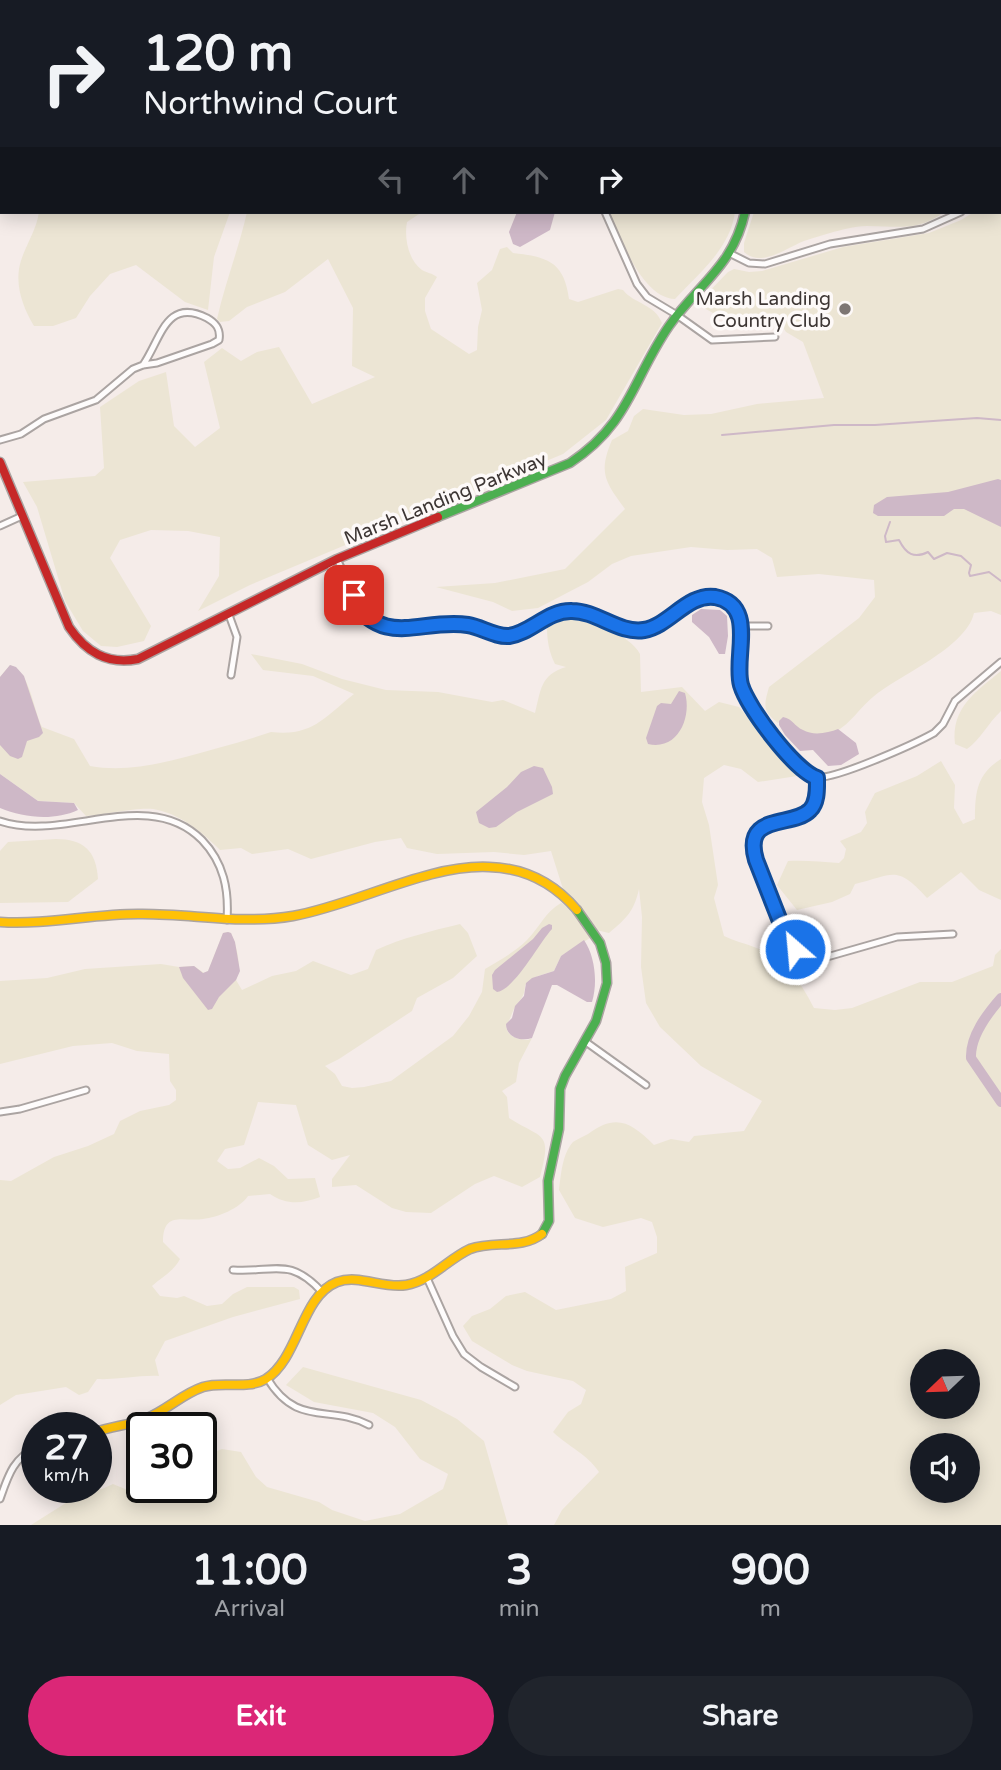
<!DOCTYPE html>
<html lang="en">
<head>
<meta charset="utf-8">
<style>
  body { margin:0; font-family:"Varela Round",sans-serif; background:#20242c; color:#f1f3f6; height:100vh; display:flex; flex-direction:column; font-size:26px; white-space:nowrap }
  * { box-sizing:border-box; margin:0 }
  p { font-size:23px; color:#9ea1a6 }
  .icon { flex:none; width:38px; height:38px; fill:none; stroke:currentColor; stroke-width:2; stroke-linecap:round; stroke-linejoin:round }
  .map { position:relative; height:1525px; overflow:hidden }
  .details { display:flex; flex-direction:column; background:#171b24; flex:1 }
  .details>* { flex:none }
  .top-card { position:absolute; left:0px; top:0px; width:1001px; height:214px; box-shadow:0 4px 18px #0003; background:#171b24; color:#f1f3f6; overflow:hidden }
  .needle { width:46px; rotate:247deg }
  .buttons { position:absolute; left:910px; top:1349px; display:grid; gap:14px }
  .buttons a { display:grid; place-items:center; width:70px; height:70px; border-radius:50%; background:#171b24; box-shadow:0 4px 18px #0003; font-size:35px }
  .speed { position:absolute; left:21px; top:1412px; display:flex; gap:14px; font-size:35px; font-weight:700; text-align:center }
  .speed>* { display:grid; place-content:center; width:91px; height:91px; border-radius:50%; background:#171b24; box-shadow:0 4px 18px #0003; line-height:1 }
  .speed small { font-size:18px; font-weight:400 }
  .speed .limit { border:4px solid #111; border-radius:10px; background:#fff; color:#111 }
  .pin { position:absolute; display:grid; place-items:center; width:60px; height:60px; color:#fff; margin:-30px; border-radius:14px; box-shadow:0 4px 10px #0006 }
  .me { position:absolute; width:77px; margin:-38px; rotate:333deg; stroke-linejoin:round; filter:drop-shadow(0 0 5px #0008) }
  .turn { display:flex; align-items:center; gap:24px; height:147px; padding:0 28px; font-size:32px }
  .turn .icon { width:91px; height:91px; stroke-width:2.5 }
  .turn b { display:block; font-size:49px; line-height:60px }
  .lanes { display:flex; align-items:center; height:66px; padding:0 28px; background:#0003; justify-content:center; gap:35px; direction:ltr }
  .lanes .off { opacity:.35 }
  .eta { display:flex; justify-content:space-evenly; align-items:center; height:119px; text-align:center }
  .eta b { font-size:42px; font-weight:800; line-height:49px }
  .action { display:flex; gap:14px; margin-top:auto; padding:14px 28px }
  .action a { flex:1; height:80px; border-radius:42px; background:#db2777; color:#fff; font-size:28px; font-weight:800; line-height:80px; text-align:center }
  .action a+a { background:#20242c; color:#f1f3f6 }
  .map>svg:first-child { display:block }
</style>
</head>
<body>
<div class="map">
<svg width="1001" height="1525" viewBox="0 0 1001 1525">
  <rect width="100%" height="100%" fill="#f5ece9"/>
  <g fill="#ece5d4" fill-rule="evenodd">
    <path d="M0,0h330l-328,2 -2,189z"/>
    <path d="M1001,193v422l-10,-4 -17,2c-8,35 -75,62 -101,84 -14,11 -27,34 -45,37 -18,3 -31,-5 -44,-15l-6,4c-16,-12 -14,-18 -9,-36l90,-69 16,-21 -1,-17 -55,-6 -42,3 -5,-19 -15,-9 -30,1 -36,-3 -60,9 -19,8 -24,18 -50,26 -26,3 -19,-9 -57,-15 59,-4 70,-14 60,-60c-20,-27 -27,-36 -13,-69l16,-9 6,-15 9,-7 41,6 27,-1 46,-10 67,-6 -21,-56 -17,-10 -11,-17 -37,12 -41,-23 31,-32 6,-3 15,3 13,-1 81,-24 86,-14 32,-13 13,-8h25z"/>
    <path d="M39,212h191l-16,45 -6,53 -23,-8 -49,-37 -26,9 -20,22 -14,22 -23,8h-19c-10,-17 -18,-37 -15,-57 3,-19 17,-36 20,-57z"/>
    <path d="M247,212h175l-15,10c-3,15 1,38 15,48 5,3 10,3 15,7l-12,21v13l6,18 38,25 8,-4 1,-23 4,-17 -5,-27 15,-13 8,-21 7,-2 6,6c34,4 51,8 56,46l9,3 40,-13 5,1c11,14 32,14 39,33l-56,97 -43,34 -313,131 -52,26 21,-35 1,-39 -32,-6 -37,-1 -31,10 -10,18 41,68 -7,15 -27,6 -16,-1 -18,-15 -18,-30 -28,-94 -14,-25 72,-6 9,-8 -4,-61 39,-26 27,-9 8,54 21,21 25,-19 -16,-66 18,-14 19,13 16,-9 22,-5 33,57 63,-27 -23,-11 1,-58 -25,-49 -43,33 -38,15 -18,14 -9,1 -3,-3c8,-36 22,-71 30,-107z"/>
    <path d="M609,212h126c-5,37 -36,61 -60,87 -33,-1 -55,-62 -66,-87z"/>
    <path d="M754,212h190c-26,20 -47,14 -77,14 -13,0 -26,4 -37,7 -9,3 -18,5 -26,8 -18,7 -43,27 -60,11v-9z"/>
    <path d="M565,618c21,1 65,16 75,36l1,38 41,-5 23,24 14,-9 20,5 58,69 -39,6 -17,-13 -17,-4 -20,13 -2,24 7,23 9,60 -4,13 10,38c10,5 20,7 30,11 30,10 47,35 60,61l21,2 17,-2 68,-26h32l41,-16 2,-11 6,-6v576h-447l8,-15 37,-38c-13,-19 -29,-24 -46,-40l15,-20 13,-8 5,-14 -13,-9 -46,-10 -15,-6 -40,-24 -9,-15 9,-10 18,-7 16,-13 19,-4 31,18 55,-11 15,-8 -1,-24 32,-14v-16l-5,-15 -11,-4 -38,9 -28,-9 -16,-28c2,-15 3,-36 14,-48 4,-3 10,-5 15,-8 28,-21 43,-12 66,11l17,-6 18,3 5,-6 50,-5 18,-30 -61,-35 -41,-39 -14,-24 -5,-36 1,-50 -3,-28c-5,22 -12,29 -30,44l-13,-3 -33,-41 -12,-38 -27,4 -30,-3 -57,2 -30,-6 -6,-10 -26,4 -64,17 -23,-10 -36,5 -11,-6 -21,2c-18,-18 -41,-37 -67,-41 -16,-2 -49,6 -67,7l-12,-13 -36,-2 -38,-27v-97l10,-12c20,6 23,44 32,62l32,12 16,27c42,8 88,-7 128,-18 18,-5 36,-10 53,-16 41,5 54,-15 83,-38l-41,-18 -50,-6 -12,-16 51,10 40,15 44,11 52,2 54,10 11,-2 32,13c6,-23 5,-38 31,-46l-11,-3c-6,-12 -8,-24 -8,-37zM922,1362h46v45h-46zM922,1446h46v45h-46z"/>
    <path d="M1001,671v40c-13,12 -20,28 -34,38l-12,-5c-4,-37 21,-52 46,-73z"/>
    <path d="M1001,759v141l-22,-10 -18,-18 -34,26c-31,-34 -33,-23 -72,-14l-5,10 -18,8 -35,8 -20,-25 11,-24c17,-1 34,1 51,2l5,-5 2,-9 -6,-8 21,-9 6,-9 -2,-11 10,-19 42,-17 24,-15 14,24 -1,23 9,16 12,-5c0,-27 2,-45 26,-60z"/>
    <path d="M56,839c27,0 40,11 42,40l-30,23 -68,1v-52l8,-9z"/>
    <path d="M561,903c12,5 27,22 29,35l-29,18 -7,15 -16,5 -13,9c0,12 -5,14 -11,24 -3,6 -4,11 -8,17 2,12 12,13 22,14l4,-2 -13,25 -3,19 -14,9 5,6 2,21c35,22 43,13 31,59l-18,10 -28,-11 -19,8 -44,29 -25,-1 -14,-4 -36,-23 -24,2v-8l18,-24 -18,5 -24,-15 -12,-40 -38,-3 -14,43 -19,4 -8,12 11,8 12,-1 19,-10 15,8 14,13 27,-1 5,19c-18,7 -34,8 -50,-3l-22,2c-9,13 -30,21 -45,23 -20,3 -40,-9 -40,23l17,17c-7,13 -17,17 -28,27l8,10 17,2 7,-2 23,10 15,-2 11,-10 14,-7h47l5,3 1,9 -67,18 -68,24 -10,19 4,16c-21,-1 -41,4 -62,3l-9,13 -9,3 -13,-8 -50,8 -16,10v-225l11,1 43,-24 34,-11 26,-12 6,-13 20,-10 29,-6 7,-5v-10l-6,-9 -1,-27 -32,-3 -25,-8 -39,3 -73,18v-83l47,-3 38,-9 76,-5 18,3 15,-1 10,7 4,-2 15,-38 5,-1 3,1c6,14 11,33 5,47l6,10 30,-14 24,-5 17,-10 38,14 17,-6 8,-19c26,-12 55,-19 84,-26l8,9 9,23 -24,22 -36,20 -5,13 -73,48 -14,7 10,8 7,12 10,2 12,-1 27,-6 62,-45 16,-20 13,-24 3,-23c15,-9 30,-17 42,-29 12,-12 19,-29 34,-37z"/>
    <path d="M303,1367l118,33 36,19 27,22 24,84h-477l38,-24 16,-13 17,1 11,-5 17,7 12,-8v5h59v-31l21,-8 19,3 15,25 11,10 52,15 13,8 33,11 35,-7 43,-25 5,-15 -28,-15 -25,-32 -22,-14 -59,-11 -28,-17z"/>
  </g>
  <g fill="#ceb8c7">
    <path d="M517,212h38l-5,18 -30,17 -7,-3 -4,-12z"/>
    <path d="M998,479l3,1v47l-37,-18h-10l-10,7h-66l-5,-3 1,-8 13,-8 61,-5z"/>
    <path d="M701,609l19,1 7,6 1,20 -3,18h-6l-10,-17 -17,-15v-7z"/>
    <path d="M10,665l6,2 8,9 19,57 -4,4 -12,4 -5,16 -4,2 -8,-3 -10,-11v-68z"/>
    <path d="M679,691l6,2c7,24 -7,58 -37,51l-2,-6 11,-32 4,-3 10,1z"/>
    <path d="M783,717c10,2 11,9 20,13 10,6 25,3 35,-1l18,14 3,11 -18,11 -13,1 -15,-16 -13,1 -15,-16 -6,-10v-4z"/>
    <path d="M534,766l9,2 9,19 1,7 -36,18 -21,15 -7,1 -10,-5 -3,-11 31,-25 14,-15z"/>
    <path d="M0,774l38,27 36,2 4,7c-24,11 -54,8 -78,-2z"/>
    <path d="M549,924l3,1v4c-13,14 -37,60 -55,63l-4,-3 -1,-14 3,-5 38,-31 9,-11z"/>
    <path d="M228,932l3,1 4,9 5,29 -4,9 -17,17 -7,12 -4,1 -25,-32 -4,-11 15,-1 9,7 5,-2 15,-38z"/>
    <path d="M584,940c11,16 14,43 8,62h-5l-30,-17h-5l-20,53c-11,4 -26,-1 -26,-14l6,-6 3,-12 9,-10 2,-13 6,-5 22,-7 7,-15z"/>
  </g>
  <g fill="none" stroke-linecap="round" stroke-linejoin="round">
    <g stroke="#ceb8c7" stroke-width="2">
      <path d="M722,435l112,-10h41l102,-7 24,2"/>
      <path d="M890,522l-5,14 1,6 13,-2c7,14 15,19 29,12l6,7 13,-6 14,3 10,9 -2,8 1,3 19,-4 12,9"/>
    </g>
    <path stroke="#ceb8c7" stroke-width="10" d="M1001,998c-14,16 -31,38 -30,60l30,44"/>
    <defs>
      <g id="street">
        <path d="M730,2v-2"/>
        <path d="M999,186l2,-1"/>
        <path d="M605,212l32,72 10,13 30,18 35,25 63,-3"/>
        <path d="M731,254l18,9 16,1 65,-20 93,-15 38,-17"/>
        <path d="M0,440l21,-6 23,-15 52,-19 37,-31 10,-4 14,-2 55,-19 7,-4c2,-11 -3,-17 -12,-22 -41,-21 -46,21 -64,47"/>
        <path d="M0,526l22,-10"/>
        <path d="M337,559l17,36 -3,4"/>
        <path d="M329,563l15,35 7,1c36,50 69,19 117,26 13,2 27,12 41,11 23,-4 39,-26 64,-25 24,1 46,23 71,19 28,-5 56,-50 86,-26 20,17 8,48 10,71 0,9 4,16 8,25 14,21 42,69 66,77 17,5 102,-34 120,-44l9,-9 12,-23 46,-39"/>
        <path d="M229,615l8,22 -6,38"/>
        <path d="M742,626h26"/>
        <path d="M817,777c-3,50 -15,32 -50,48l-12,16 1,19 34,84 11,10 19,5 77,-22 56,-3"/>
        <path d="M0,821c64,22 148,-36 202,19 22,23 27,50 25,80"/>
        <path d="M586,1042l60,43"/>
        <path d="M0,1112l20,-3 66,-19"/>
        <path d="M233,1270c41,3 56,-14 89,22"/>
        <path d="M427,1278l26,58 11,18 17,13 34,20"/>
        <path d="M267,1378c30,50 62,26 102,47"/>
        <path d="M0,1499c8,-23 13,-41 37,-52"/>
      </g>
      <g id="fast">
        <path d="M438,517l132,-54c60,-40 62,-83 99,-137 29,-42 64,-59 76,-114"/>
        <path d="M542,1234l7,-13 -1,-40 11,-52 1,-40 5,-13 31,-55 11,-38 -1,-20 -6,-20 -23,-33"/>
      </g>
      <g id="slow">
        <path d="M0,922c47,3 92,-8 138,-8 52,-1 102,11 155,2 62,-11 135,-52 196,-49 36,1 64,15 88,43"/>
        <path d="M96,1432c17,-6 35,-7 51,-14 20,-8 35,-24 56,-31 20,-6 44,3 63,-8 33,-21 35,-83 71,-97 22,-8 46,7 69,3 25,-4 42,-26 64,-36 24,-9 51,1 72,-15"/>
      </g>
      <path id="jam" d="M0,462l69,165c17,25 38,38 69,32l199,-100 101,-42"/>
    </defs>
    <use href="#street" stroke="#aba4a2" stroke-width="9"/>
    <use href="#fast" stroke="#aba4a2" stroke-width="11"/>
    <use href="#slow" stroke="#aba4a2" stroke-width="11"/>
    <use href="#jam" stroke="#aba4a2" stroke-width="11"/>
    <use href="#street" stroke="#fefcfc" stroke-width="5"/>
    <use href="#fast" stroke="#4caf50" stroke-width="8"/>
    <use href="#slow" stroke="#ffc107" stroke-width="8"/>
    <use href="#jam" stroke="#c62828" stroke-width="8"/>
  </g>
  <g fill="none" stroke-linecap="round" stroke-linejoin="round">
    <defs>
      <path id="route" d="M354,595l-3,4c35,50 69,19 117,26 13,2 27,12 41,11 22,-3 39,-26 63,-25 25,0 47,23 72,19 25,-4 44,-37 71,-33 43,8 18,60 26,88 7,23 53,85 76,93 0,10 1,24 -7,32 -17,18 -68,2 -54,50l31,79 8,10"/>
    </defs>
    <use href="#route" stroke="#114b97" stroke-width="18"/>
    <use href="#route" stroke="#1a73e8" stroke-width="12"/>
  </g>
  <circle fill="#7d7673" stroke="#fdf9f8" stroke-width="2.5" cx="845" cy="309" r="7"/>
  <g text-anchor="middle" stroke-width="7" stroke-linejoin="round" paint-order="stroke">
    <g font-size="19" fill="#3d3634" stroke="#fdf9f8" text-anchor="end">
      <text x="831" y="305">Marsh Landing<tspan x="831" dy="22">Country Club</tspan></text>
    </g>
    <g font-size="19" fill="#3d3634" stroke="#fdf9f8">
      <text transform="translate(445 498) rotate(-22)" y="7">Marsh Landing Parkway</text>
    </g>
  </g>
</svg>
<div class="buttons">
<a><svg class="needle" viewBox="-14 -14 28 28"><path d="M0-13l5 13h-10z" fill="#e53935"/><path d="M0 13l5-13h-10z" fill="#9ea1a6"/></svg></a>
<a><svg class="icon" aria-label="sound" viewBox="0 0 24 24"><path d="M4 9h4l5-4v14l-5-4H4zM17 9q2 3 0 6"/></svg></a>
</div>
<div class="speed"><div>27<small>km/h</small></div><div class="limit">30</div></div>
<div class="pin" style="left:354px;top:595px;background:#d93025"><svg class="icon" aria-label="arrive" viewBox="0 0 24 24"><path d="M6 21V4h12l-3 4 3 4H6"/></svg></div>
<svg class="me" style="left:795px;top:949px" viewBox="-20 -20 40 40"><circle r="17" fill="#1a73e8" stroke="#fff" stroke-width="3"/><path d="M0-11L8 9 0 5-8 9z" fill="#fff"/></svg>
<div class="top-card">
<div class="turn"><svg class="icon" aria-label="right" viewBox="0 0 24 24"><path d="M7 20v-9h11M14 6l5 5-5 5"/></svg><div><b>120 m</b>Northwind Court</div></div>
<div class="lanes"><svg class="icon off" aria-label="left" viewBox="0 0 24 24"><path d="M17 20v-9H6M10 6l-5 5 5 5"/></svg><svg class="icon off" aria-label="ahead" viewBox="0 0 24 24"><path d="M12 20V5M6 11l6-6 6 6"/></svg><svg class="icon off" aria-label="ahead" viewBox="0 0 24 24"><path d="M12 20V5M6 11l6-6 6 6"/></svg><svg class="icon" aria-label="right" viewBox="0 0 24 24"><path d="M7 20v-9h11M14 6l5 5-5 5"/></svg></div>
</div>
</div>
<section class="details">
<div class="eta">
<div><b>11:00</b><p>Arrival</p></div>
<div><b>3</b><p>min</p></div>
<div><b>900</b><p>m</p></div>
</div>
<div class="action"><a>Exit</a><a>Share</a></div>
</section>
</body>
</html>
